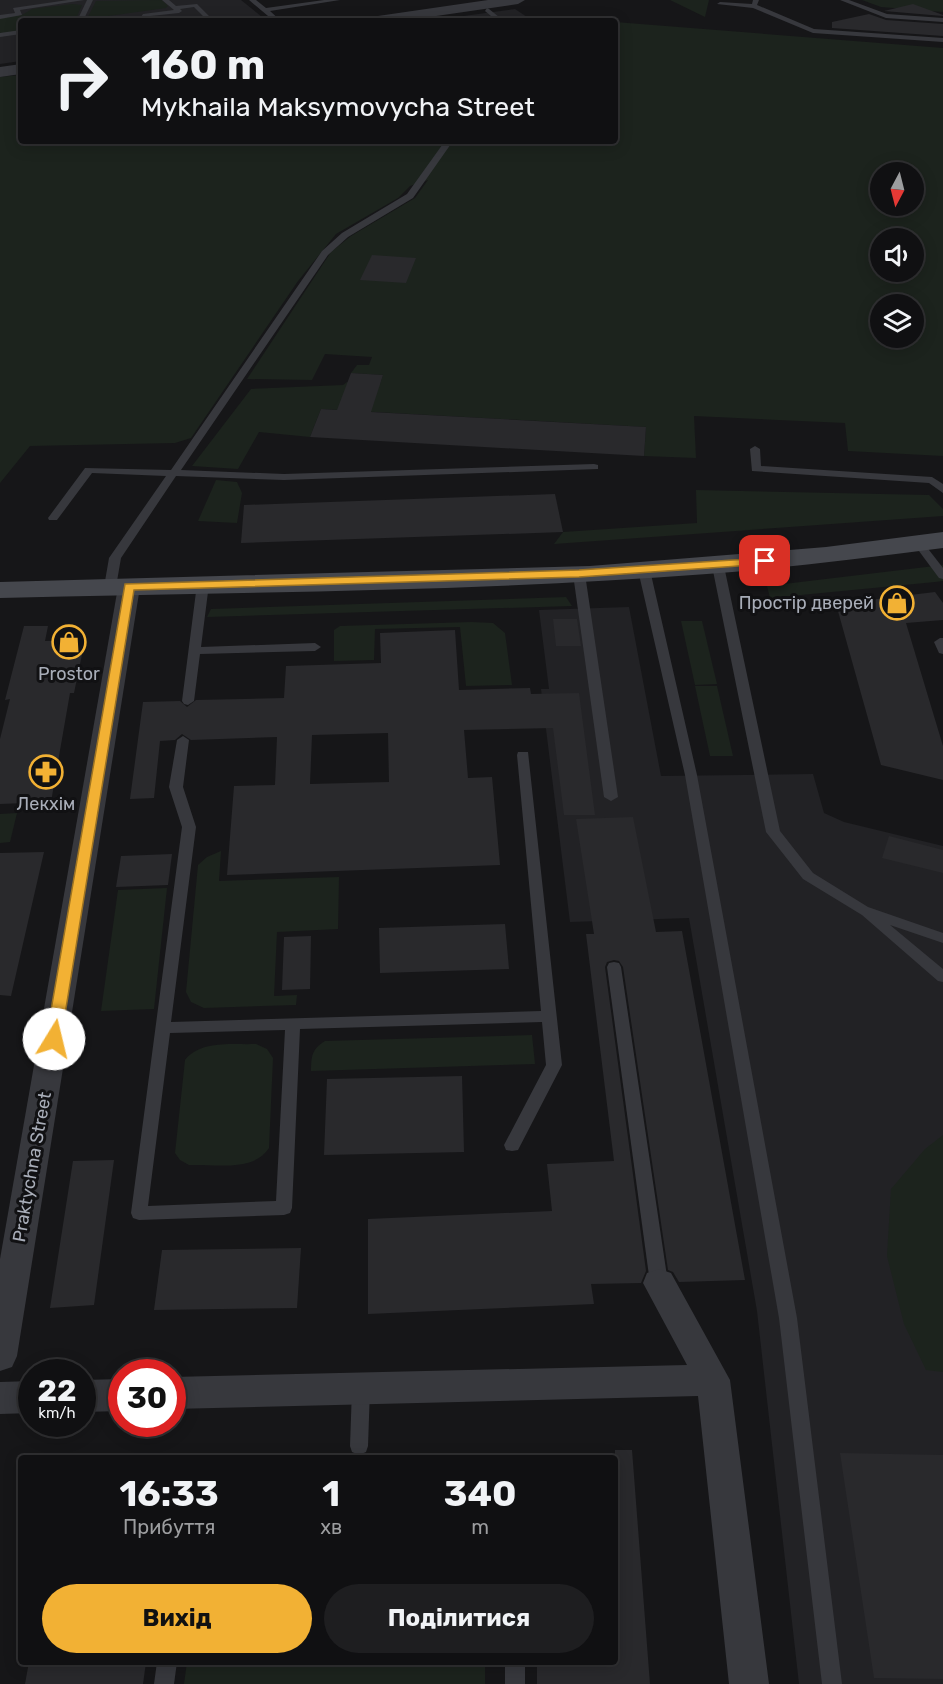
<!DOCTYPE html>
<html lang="uk">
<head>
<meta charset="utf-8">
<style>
  body { margin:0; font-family:Rubik,sans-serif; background:#1e1e20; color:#f1f3f6; height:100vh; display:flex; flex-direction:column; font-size:22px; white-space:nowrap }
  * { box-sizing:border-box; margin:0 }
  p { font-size:20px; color:#9c9d9f }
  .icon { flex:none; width:33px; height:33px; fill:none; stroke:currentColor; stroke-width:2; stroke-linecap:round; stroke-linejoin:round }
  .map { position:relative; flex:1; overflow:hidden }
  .sheet { position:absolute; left:18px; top:1455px; width:600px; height:210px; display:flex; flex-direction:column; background:#101012; border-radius:6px; box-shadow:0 3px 15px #0003,0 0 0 2px #303032 }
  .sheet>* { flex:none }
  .hud { position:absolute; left:18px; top:18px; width:600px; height:126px; border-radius:6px; box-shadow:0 3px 15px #0003,0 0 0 2px #303032; background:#101012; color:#f1f3f6; overflow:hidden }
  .needle { width:39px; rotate:187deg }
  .fabs { position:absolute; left:870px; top:162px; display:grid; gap:12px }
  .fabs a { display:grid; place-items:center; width:54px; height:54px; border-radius:50%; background:#101012; box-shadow:0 3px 15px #0003,0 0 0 2px #303032; font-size:30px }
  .speed { position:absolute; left:18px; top:1359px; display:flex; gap:12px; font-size:30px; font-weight:700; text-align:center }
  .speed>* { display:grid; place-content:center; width:78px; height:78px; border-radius:50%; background:#101012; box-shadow:0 3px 15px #0003,0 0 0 2px #303032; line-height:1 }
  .speed small { font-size:15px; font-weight:400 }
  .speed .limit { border:9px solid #d22; background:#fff; color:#111 }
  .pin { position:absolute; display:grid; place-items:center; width:51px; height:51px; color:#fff; margin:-26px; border-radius:12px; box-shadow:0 3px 9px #0006 }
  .me { position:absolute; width:66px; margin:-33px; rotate:9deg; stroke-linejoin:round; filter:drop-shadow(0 0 4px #0008) }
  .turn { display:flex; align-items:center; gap:21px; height:126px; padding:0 24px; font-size:27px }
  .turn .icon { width:78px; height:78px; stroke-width:2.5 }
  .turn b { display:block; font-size:42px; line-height:51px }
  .eta { display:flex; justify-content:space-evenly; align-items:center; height:102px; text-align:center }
  .eta b { font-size:36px; font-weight:700; line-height:42px }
  .action { display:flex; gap:12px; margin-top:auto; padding:12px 24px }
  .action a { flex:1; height:69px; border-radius:36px; background:#f2b134; color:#111; font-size:24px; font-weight:700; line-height:69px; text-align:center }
  .action a+a { background:#1e1e20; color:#f1f3f6 }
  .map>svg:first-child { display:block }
</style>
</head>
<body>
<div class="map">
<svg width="943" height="1684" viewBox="0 0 943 1684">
  <rect width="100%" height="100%" fill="#161618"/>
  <g fill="#222225">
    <path d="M0,0h241l26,21h-246v40l-21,3z"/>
    <path d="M515,9l18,12h-71l-6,-4z"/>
    <path d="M629,607l32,169 152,-2 11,39 20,9 99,24v838h-144l-42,-373 -68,-393 -119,4 -29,-233h8l-10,-79z"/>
  </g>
  <g fill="#1c231d" fill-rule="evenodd">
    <path d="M162,0l6,6 -2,2 -79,11 9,-18z"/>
    <path d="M670,0h39l-4,17z"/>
    <path d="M862,0h81v12l-62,-5z"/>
    <path d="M72,4l10,1 -7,16h-54v10l-21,2v-15l22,-3 10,-6z"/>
    <path d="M615,22l328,26v408l-95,-5 -3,-28 -151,-7 2,42 -52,-2 2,-29 -325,-18 -11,28 -51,-5 -21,37 -46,-3 59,-77 92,-4 4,-3 33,2 3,-9 -32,-2 6,-8h12l3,-8 -47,-3 -13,26 -65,-1 84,-127 20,-16 64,-38 13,-18 -18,6 -12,12 -62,36 -38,47 -107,157 -16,5 -145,3 -30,37v-406l21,-2v66h594zM880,172h34v34h-34zM880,238h34v34h-34zM880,304h34v34h-34z"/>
    <path d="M216,480l21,2 5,11 -5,30 -39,-2z"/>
    <path d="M696,490l233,5 14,14v7l-389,28 9,-12 134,-9z"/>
    <path d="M943,565v16l-8,1 -165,16 -3,-12z"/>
    <path d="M566,597l6,9 -365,11 4,-8z"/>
    <path d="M681,621h21l15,63 -22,1z"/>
    <path d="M472,622l21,1 12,10 7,52 -46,1 -6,-59 -85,2 -1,31 -40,1v-31l6,-4z"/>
    <path d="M695,686h22l16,70h-23z"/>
    <path d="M17,813l-7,29 -10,1v-29z"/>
    <path d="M221,851l-2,30 120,-4 -1,52 -61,3 -3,64 23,-1 -1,10 -92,3 -13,-6 -5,-10 12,-127 9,-8z"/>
    <path d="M167,888l-13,121 -53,2 17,-121z"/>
    <path d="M532,1035l3,29 -224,7c0,-15 1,-22 14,-30z"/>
    <path d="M256,1044l11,5 6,9 -4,90c-15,24 -54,16 -80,17l-9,-5 -5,-7 10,-93c16,-20 47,-15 71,-16z"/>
    <path d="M943,1135v237l-17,-2 -22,-46 -17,-68 4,-67 34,-40z"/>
    <path d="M187,1662h298v22h-301z"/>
  </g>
  <g fill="#29292c" fill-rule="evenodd">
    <path d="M913,4l30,11v1l-59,-5z"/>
    <path d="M869,14l17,6 57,4v12l-111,-8v-6z"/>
    <path d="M372,255l44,3 -10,25 -46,-3z"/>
    <path d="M351,373l32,2 -12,37 275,15 -2,29 -334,-19 11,-28 16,1z"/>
    <path d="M555,494l8,38 -322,11 3,-38z"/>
    <path d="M935,592l8,11v17l-37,3 37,123v34l-62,-15 -45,-161z"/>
    <path d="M553,619h24l4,27h-25z"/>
    <path d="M24,626h24l-3,15 40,-1 -11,53h-4l-19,109 -51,2v-65l10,-40 -5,1z"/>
    <path d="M455,630l4,60 71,-2 1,6 48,-1 16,122h-31l-11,-87 -89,2 4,48 24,-1 8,88 -273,10 7,-89 41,-1 2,-48 -86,3 -9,-6 -7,6 -15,1 -6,57 -24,1 13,-97 37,-1 7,6 9,-7 88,-2 2,-32 95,-3 -1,-30zM388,733l1,49 -79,2 2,-49z"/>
    <path d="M633,817l23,115 26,-1 63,349 -66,2 -6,-10 -5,-2 -45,-303 -4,-6 -5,-1 -7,2 -2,5 41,304 -5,12 -50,1 3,20 -226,10v-95l184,-8 -5,-47 67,-3 -28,-227h8l-18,-115z"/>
    <path d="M889,836l54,14v23l-61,-15z"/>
    <path d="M44,852l-33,144 -11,-1v-142z"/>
    <path d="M172,854l-4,31 -52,2 5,-31z"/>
    <path d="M505,924l4,45 -129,4 -1,-45z"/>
    <path d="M311,936l-1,53 -28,1 2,-53z"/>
    <path d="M462,1076l2,76 -140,3 3,-76z"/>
    <path d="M114,1160l-20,145 -44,3 23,-147z"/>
    <path d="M301,1248l-4,60 -143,2 8,-60z"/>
    <path d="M615,1450h17l18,234h-113v-22h78z"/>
    <path d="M840,1453l103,2v224l-69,-1z"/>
    <path d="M29,1662h117l-3,22h-118z"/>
  </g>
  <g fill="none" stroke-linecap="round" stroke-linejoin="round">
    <g fill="#37383d" fill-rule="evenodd">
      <path d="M68,0h16l-64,10 2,5 -22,4v-4l15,-2 -2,-5z"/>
      <path d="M87,0h6l-10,21h-6z"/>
      <path d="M162,0h7l7,6 21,-2 14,14 -5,1 -12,-12 -14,2 2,2 -3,2 -38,4 2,-3 31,-4z"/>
      <path d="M249,0h7l10,8 58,-8h16l-70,11 11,10h-7z"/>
      <path d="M753,0h6l-2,5 57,24 129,9v4l-130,-9 -60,-25 -36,-4 3,-2 32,2z"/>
      <path d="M840,0h9l38,14 56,4v4l-57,-4z"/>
      <path d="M487,8l2,1 15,12h-7l-12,-10z"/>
      <path d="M21,30v4l-21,3v-4z"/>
      <path d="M445,141h8l-40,57 -65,39 -20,18 -147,215 103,4 310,-10 4,1v4l-314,11 -108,-4 -55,82 -5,29 -6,3 -4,-1 -2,-2 5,-29 57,-82 -74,-3 -35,47h-8l-1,-2 37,-50 86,2 151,-219 20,-18 65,-39z"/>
      <path d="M755,446l5,3 1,17 171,11 11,7v9l-14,-10 -177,-12 -2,-22z"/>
      <path d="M918,540l4,1 21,27v11l-4,-1 -26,-35z"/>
      <path d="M718,563l6,3 56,265 33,42 55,34 75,26v10l-53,-18 53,44v13l-5,-1 -76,-66 -59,-36 -37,-47 -54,-266z"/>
      <path d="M644,567l6,3 47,205 100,543 45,366h-20l-43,-366 -94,-543 -47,-205z"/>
      <path d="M579,571l6,3 33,223 -7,4 -7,-4 -31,-223z"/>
      <path d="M203,581l6,3 -8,63 114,-4 6,4 -6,4 -115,3 -6,47 -6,4 -4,-1 -2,-3 15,-117z"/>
      <path d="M940,638h3v16l-4,-1 -5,-11z"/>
      <path d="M183,736l6,4 -6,47 13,40 -25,195 370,-11 -24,-256 1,-3h10l34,313 -44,85 -6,1 -6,-1 -2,-5 42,-80 -4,-43 -242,7 -8,179 -2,5 -6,2 -145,5 -6,-2 -2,-5 51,-386 -13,-40 8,-47zM285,1030l-9,171 -128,5 22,-173z"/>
      <path d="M614,962l5,1 2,4 47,316 -3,5 -6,2 -6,-2 -3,-5 -43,-316 2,-4z"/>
      <path d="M361,1381l6,2 3,6 -2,57 -2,6 -7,3 -7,-3 -2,-6 2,-57 3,-6z"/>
      <path d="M157,1662h20l-3,22h-20z"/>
      <rect x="505" y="1662" width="20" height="22"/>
    </g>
    <g fill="#37383d" fill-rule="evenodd">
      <path d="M129,581l8,1 3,5 -123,769 -5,11 -12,4v-112l118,-672 3,-5z"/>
      <path d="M659,1269l12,4 59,107 39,304h-40l-31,-288 -526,13v-32l515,-12 -44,-82 4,-10z"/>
      <path d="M122,1379v32l-40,1v-32z"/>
      <path d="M32,1381v32l-32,1v-32z"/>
    </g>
    <g fill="#37383d" fill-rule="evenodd">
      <path d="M488,0h37l-7,4 -116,17h-38l7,-4z"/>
      <path d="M21,64v10l-21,3v-10z"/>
    </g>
    <path fill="#45474d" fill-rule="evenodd" d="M943,532v16c-78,10 -157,20 -236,26 -235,18 -471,18 -707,24v-16l590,-16 236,-19z"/>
  </g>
  <path fill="#f2b134" stroke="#9d7322" stroke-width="1.5" d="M765,558l5,3 -2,3 -189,13 -445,13 -73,449 -7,6 -6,-2 -2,-4 79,-455 454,-14z"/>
  <defs>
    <symbol id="shop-ring" viewBox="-11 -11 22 22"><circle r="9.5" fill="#111113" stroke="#f2b134" stroke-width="1.5"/><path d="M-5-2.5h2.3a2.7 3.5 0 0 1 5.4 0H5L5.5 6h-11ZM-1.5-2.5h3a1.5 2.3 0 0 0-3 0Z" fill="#f2b134"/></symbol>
    <symbol id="pharmacy-ring" viewBox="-11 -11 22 22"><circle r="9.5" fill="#111113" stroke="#f2b134" stroke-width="1.5"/><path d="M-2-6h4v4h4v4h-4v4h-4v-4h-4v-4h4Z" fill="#f2b134"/></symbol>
  </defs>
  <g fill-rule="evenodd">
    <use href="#shop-ring" x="878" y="584" width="38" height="38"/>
    <use href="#shop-ring" x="50" y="623" width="38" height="38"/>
    <use href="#pharmacy-ring" x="27" y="753" width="38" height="38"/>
  </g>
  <g text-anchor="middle" stroke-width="6" stroke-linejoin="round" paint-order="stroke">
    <g font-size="18" fill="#a8adb8" stroke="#111113">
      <text x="874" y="609" text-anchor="end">Простір дверей</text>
      <text x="69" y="680">Prostor</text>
      <text x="46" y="810">Лекхім</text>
    </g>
    <g font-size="18" fill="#a8adb8" stroke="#111113">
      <text transform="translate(32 1167) rotate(-80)" y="6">Praktychna Street</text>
    </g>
  </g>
</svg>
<div class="fabs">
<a><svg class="needle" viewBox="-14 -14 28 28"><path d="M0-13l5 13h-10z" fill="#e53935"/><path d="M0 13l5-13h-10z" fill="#9c9d9f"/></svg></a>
<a><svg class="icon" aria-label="sound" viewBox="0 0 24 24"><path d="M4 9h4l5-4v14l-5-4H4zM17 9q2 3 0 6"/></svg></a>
<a><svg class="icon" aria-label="layers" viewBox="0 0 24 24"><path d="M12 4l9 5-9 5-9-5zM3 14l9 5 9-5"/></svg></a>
</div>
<div class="speed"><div>22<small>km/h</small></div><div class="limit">30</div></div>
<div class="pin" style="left:765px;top:561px;background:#d93025"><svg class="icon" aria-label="arrive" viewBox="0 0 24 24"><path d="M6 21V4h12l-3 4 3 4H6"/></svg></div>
<svg class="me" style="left:54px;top:1039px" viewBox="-20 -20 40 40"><circle r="19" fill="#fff"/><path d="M0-13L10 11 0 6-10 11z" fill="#f2b134"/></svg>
<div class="hud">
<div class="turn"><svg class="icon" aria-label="right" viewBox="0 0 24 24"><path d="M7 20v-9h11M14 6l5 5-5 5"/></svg><div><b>160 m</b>Mykhaila Maksymovycha Street</div></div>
</div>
<section class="sheet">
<div class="eta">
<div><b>16:33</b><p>Прибуття</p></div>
<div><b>1</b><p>хв</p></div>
<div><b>340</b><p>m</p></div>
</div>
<div class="action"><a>Вихід</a><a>Поділитися</a></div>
</section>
</div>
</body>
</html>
